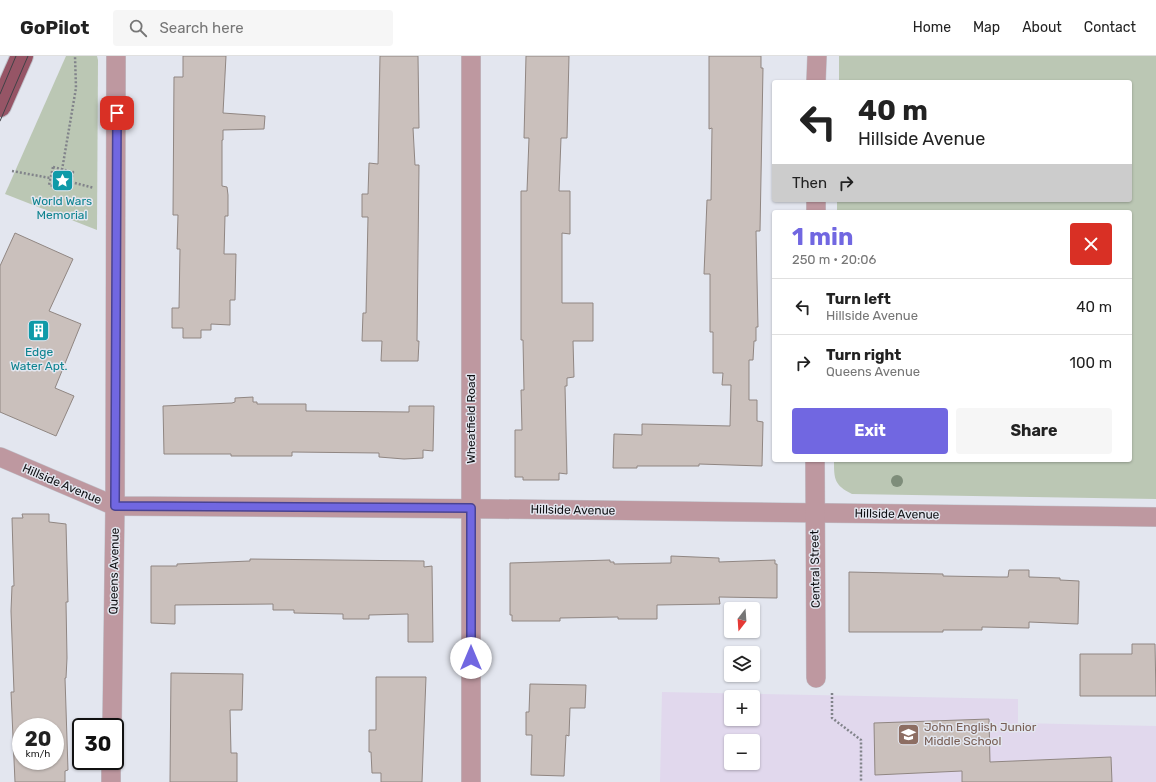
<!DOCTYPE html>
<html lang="en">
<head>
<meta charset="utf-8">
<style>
  body { margin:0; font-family:Rubik,sans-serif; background:#f6f6f6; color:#222; height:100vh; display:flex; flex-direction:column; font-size:15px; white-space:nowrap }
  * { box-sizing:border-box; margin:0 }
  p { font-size:13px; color:#767676 }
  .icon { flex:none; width:22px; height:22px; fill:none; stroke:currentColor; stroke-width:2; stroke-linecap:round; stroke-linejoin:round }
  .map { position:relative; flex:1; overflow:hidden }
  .side { position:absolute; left:772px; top:154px; width:360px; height:252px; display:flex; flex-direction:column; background:#fff; border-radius:4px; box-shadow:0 1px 3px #0004 }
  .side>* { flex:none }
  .guide { position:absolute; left:772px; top:24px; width:360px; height:122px; border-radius:4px; box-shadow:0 1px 3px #0004; background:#fff; color:#222; overflow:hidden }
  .needle { width:26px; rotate:197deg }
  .buttons { position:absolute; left:724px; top:546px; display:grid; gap:8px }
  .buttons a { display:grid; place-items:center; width:36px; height:36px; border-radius:4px; background:#fff; box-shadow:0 1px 3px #0004; font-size:20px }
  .speed { position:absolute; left:12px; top:662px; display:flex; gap:8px; font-size:20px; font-weight:700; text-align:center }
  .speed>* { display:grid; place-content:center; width:52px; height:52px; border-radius:50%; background:#fff; box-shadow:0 1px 3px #0004; line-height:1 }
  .speed small { font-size:10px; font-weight:400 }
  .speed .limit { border:2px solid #111; border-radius:6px; background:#fff; color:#111 }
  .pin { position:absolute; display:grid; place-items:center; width:34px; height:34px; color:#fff; margin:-17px; border-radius:8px; box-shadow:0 2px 6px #0006 }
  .me { position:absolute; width:44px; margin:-22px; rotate:0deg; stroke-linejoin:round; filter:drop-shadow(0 0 3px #0008) }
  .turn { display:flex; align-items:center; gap:14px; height:84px; padding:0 20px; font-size:18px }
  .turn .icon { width:52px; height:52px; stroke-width:2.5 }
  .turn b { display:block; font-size:28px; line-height:34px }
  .then { display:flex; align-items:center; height:38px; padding:0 20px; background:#0003; gap:8px; font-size:15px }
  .round { display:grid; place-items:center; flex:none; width:42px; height:42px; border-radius:4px; background:#f6f6f6 }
  .overview { display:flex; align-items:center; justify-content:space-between; height:68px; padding:0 20px }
  h1 { font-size:24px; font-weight:700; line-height:30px; color:#7167e1 }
  .button { display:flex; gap:8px; margin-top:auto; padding:8px 20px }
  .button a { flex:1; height:46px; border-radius:4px; background:#7167e1; color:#fff; font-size:16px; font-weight:700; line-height:46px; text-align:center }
  .button a+a { background:#f6f6f6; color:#222 }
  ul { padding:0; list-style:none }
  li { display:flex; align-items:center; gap:12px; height:56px; padding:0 20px; border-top:1px solid #e0e0e0 }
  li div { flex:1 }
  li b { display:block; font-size:15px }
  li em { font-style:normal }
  header { display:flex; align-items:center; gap:24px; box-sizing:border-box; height:56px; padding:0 20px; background:#fff; border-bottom:1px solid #e0e0e0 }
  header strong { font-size:19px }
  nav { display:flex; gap:22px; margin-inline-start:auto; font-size:14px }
  .search { width:280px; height:36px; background:#f6f6f6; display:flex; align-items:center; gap:10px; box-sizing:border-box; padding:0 14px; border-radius:4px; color:#767676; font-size:15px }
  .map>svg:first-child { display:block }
</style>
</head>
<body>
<header>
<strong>GoPilot</strong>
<div class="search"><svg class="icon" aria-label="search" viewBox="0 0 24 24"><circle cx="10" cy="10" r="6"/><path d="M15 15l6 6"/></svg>Search here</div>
<nav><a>Home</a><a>Map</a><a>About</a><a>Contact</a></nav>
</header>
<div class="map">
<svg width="1156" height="726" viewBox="0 0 1156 726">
  <rect width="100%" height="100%" fill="#e3e6ef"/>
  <path fill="#e1d8ed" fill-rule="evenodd" d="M662,636l356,7v24l138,3v56h-496zM731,641h22v22h-22zM731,685h22v22h-22z"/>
  <g fill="#bbc7b4">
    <path d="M66,0h31l1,4 -1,170 -92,-36z"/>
    <path d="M839,0h317v443l-304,-5c-18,-9 -18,-15 -18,-34h296v-248h-293v-12h293v-118h-291z"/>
  </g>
  <g fill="#cac0bc" stroke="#908682" fill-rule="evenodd">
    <path d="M183,0h43l-3,57 42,3 -1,13 -41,1v10h-1v46l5,1 1,8v21h-3l-1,38h12l-1,46h-5v25l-19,-1v6h-10v8h-18v-10h-11v-20h7l1,-59h-3l1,-34h-5l1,-138h9z"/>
    <path d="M380,0h38l1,72h-6l2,37h4l-2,176h2l-1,20h-37l1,-20h-20l1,-28h3l2,-96h-6v-23h6l1,-31 9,1z"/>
    <path d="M526,0h43l-2,82h-6l-2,53h11v43l-8,-1v70h31v38h-20l1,36 -7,1v8h-2l2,88 -8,-1v7h-36v-3h-8v-47h7l-1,-40h3l-1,-50h-2v-149h6l2,-53h-5z"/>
    <path d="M709,0h52v12h2l-3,163h-4l2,96h-2v14h-2l-1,19h-4v40h8v21l6,1 -1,44 -63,-2v2h-62v2h-24l1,-34 28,1v-11l88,2 1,-41h-9l1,-12h-10v-41h-3v-58h-6l3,-74h4l1,-72 -3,1z"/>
    <path d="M15,177l58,26 -24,52 32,13 -26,64 19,8 -18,40 -56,-24v-146z"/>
    <path d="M253,341v5h4v2h49v7l103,1v-6h25l-1,45 -10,-1v8l-19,1 -25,-2v-4l-87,-1v4h-61v-2h-67l-1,-48 69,-3 3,-1v-4z"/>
    <path d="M22,458h27v8l17,2 2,78h-2l1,56 -1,20h-1l3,92 -3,1v11h-50l-4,-90h3l-3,-81 1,-25h2l-2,-68h11zM21,671h34v34h-34z"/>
    <path d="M671,500l48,2v4l56,-2v4h2v34l-58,-1 1,7 -63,1v14h-39v-2l-58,1v3h-48v-6h-2v-52l100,-3v2h4v2l57,-1z"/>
    <path d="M250,503l174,2v6l8,-1 1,76h-25v-28l-39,1v4h-26v-5l-49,-1v-3h-21v-6l-98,1v19l-24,-1v-57h26v-2l73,-3z"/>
    <path d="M1009,514h20v7l31,1v2l19,1 -1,43 -49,-2v6l-47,-1v3h-39v2h-94v-60l94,2v2l55,1h10z"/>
    <path d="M1132,588h23l1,52h-76v-42h52z"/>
    <path d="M171,617l72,1 -1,36h-12l1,43h6v29h-67z"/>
    <path d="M376,621h50l-4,105h-41v-9h-9l-1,-21h-2v-22h7z"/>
    <path d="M530,628l56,1 -1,23h-15l-1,28 -3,-1 -2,41 -33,-1 1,-40h-6v-23h3z"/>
    <path d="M989,663l1,43 121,-5 1,25h-150v-11l-87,4 -1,-52z"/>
  </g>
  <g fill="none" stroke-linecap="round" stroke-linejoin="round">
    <defs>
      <g id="street">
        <path d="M816,26l1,-26"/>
        <path d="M816,156v-12"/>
        <path d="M0,401l115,49 383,3 658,8"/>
        <path d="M815,404l1,218"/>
        <path d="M112,671l3,-221 1,-450"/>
        <path d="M111,726v-21"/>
        <path d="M471,726v-726"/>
      </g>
      <path id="primary" d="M0,50l22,-50"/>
    </defs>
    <use href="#street" stroke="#c1c4cc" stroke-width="20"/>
    <use href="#primary" stroke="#c1c4cc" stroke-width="24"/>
    <g stroke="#81838a" stroke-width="2.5" stroke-dasharray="2 2" stroke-linecap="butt">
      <path d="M53,111l20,5 -4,18 -20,-5z"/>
      <path d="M62,114l14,-82 -1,-32"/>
      <path d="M12,115l38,7"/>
      <path d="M71,126l23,6"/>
      <path d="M832,637v25l29,22v42"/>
    </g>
    <use href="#street" stroke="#be98a0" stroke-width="19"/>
    <use href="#primary" stroke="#965566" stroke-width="22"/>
    <g stroke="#414247" stroke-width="1">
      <path d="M0,38l16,-38"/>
      <path d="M0,65l28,-65"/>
    </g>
  </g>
  <circle fill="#7e8d7a" cx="897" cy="425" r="6"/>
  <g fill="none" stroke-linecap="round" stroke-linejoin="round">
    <defs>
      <path id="route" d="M117,57l-2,393 356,2v150"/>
    </defs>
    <use href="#route" stroke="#494392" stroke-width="10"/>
    <use href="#route" stroke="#7167e1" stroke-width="7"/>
  </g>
  <defs>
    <symbol id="sight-square" viewBox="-11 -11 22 22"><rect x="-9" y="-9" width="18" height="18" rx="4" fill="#0f9aa8" stroke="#e3e6ef"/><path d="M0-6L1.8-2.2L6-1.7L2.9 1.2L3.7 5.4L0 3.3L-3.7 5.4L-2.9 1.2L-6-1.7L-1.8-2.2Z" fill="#fff"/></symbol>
    <symbol id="building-square" viewBox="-11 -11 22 22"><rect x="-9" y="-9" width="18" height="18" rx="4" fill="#0f9aa8" stroke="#e3e6ef"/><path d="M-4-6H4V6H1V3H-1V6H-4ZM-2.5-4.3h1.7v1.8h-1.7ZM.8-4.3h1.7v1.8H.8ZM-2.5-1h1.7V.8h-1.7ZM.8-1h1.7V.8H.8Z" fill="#fff"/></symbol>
    <symbol id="school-square" viewBox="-11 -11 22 22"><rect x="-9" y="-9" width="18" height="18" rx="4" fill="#8d6e63" stroke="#e3e6ef"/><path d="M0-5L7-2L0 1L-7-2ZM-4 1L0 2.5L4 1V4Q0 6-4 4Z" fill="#fff"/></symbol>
  </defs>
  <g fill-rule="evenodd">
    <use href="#sight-square" x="50" y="112" width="25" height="25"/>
    <use href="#building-square" x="26" y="262" width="25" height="25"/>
    <use href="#school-square" x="896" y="666" width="25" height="25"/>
  </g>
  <g text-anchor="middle" stroke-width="3" stroke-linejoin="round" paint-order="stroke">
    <g font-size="12" fill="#0d838f" stroke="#e3e6ef">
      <text x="62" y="149">World Wars<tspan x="62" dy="14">Memorial</tspan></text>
      <text x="39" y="300">Edge<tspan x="39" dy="14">Water Apt.</tspan></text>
    </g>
    <g font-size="12" fill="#0f1013" stroke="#e3e6ef">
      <text transform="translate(471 363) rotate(-90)" y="4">Wheatfield Road</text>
      <text transform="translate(62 428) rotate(23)" y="4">Hillside Avenue</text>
      <text transform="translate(573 454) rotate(1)" y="4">Hillside Avenue</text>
      <text transform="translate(897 458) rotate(1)" y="4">Hillside Avenue</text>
      <text transform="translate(815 513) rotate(-91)" y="4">Central Street</text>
      <text transform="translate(114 515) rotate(-89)" y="4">Queens Avenue</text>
    </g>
    <g font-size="12" fill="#785e54" stroke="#e3e6ef" text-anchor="start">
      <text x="924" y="675">John English Junior<tspan x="924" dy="14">Middle School</tspan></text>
    </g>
  </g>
</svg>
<div class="buttons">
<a><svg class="needle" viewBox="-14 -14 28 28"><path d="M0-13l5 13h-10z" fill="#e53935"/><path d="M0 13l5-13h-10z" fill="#767676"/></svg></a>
<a><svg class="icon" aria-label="layers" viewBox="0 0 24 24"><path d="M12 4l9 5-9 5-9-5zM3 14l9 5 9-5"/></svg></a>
<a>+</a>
<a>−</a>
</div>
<div class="speed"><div>20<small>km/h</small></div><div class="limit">30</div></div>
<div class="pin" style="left:117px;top:57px;background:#d93025"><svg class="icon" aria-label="arrive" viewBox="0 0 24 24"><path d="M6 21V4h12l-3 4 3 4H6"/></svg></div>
<svg class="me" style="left:471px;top:602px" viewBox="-20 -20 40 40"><circle r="19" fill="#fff"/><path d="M0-13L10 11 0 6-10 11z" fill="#7167e1"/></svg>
<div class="guide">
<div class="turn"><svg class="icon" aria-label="left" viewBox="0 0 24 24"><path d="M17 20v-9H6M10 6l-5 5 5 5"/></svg><div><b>40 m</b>Hillside Avenue</div></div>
<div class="then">Then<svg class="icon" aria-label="right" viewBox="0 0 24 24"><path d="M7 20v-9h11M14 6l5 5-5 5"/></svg></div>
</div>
<section class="side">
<div class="overview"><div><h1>1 min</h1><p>250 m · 20:06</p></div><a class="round" style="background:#d93025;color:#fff"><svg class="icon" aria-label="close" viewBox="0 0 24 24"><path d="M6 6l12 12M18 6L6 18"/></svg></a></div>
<ul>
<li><svg class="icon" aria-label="left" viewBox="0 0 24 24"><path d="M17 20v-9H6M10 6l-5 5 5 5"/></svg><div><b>Turn left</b><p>Hillside Avenue</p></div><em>40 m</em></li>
<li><svg class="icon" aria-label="right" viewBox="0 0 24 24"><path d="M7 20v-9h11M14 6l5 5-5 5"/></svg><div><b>Turn right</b><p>Queens Avenue</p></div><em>100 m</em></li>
</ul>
<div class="button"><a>Exit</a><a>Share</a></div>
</section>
</div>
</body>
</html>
